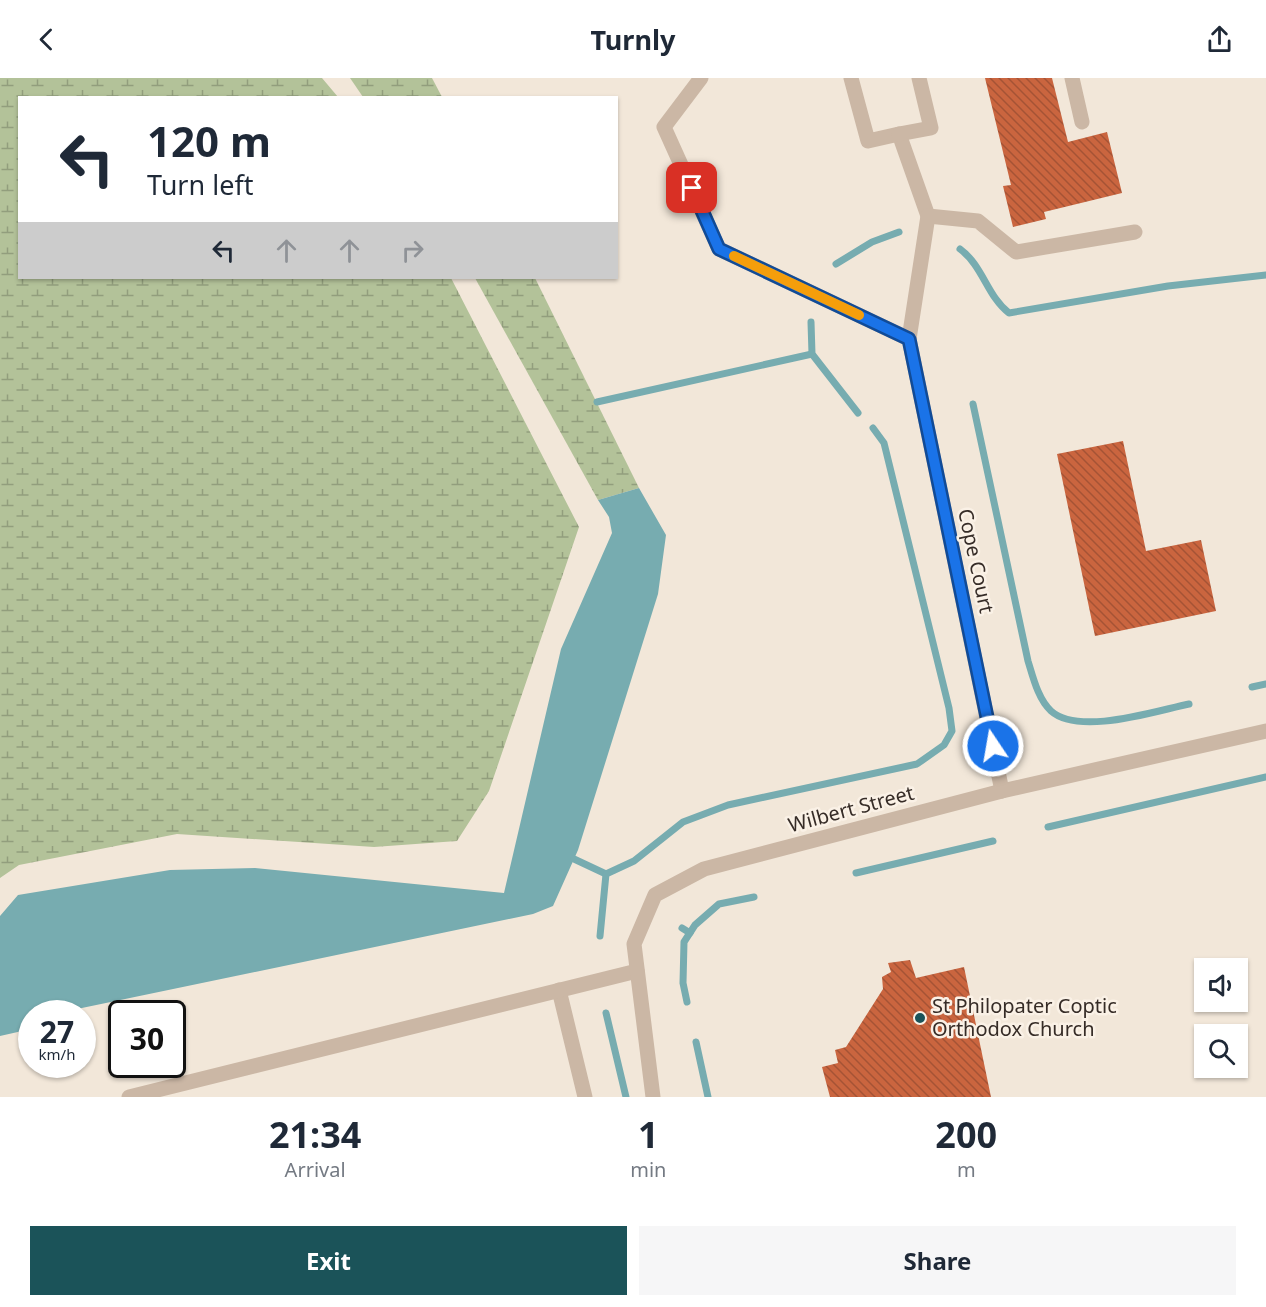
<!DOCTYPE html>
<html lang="en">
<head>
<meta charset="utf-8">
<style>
  body { margin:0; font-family:"Noto Sans",sans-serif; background:#f6f6f7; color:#1f2937; height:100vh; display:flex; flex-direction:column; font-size:22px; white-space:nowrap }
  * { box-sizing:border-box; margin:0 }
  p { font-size:20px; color:#747a83 }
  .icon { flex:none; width:33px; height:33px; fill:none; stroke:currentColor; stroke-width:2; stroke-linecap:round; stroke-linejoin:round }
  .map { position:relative; height:1019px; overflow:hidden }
  .sheet { display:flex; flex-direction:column; background:#fff; flex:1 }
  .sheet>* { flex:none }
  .guide { position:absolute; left:18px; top:18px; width:600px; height:183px; border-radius:0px; box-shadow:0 2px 4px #0004; background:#fff; color:#1f2937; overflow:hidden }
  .tools { position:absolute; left:1194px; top:880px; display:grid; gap:12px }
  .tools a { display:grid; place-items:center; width:54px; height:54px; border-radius:0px; background:#fff; box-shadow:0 2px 4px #0004; font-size:30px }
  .speed { position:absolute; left:18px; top:922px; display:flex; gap:12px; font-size:30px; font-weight:700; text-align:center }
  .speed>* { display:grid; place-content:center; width:78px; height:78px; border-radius:50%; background:#fff; box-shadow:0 2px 4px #0004; line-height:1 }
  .speed small { font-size:15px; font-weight:400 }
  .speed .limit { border:3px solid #111; border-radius:9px; background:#fff; color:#111 }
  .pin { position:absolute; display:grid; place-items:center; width:51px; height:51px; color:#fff; margin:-26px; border-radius:12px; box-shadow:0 3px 9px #0006 }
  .me { position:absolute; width:66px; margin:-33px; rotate:348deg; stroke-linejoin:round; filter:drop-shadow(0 0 4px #0008) }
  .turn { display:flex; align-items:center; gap:21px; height:126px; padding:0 30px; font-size:27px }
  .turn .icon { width:78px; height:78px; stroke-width:2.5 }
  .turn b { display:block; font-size:42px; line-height:51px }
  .lanes { display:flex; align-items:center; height:57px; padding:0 30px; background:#0003; justify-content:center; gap:30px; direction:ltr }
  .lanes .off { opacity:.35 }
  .eta { display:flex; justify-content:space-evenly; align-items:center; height:102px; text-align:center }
  .eta b { font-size:36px; font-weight:700; line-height:42px }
  .action { display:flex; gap:12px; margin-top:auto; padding:12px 30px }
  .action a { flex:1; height:69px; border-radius:0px; background:#1b5359; color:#fff; font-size:24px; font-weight:700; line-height:69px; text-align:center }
  .action a+a { background:#f6f6f7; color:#1f2937 }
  header { display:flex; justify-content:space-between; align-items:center; height:78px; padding:0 30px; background:#fff; font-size:27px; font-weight:700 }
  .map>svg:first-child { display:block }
</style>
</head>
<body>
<header><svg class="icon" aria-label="back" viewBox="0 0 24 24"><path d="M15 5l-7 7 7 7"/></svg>Turnly<svg class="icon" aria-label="share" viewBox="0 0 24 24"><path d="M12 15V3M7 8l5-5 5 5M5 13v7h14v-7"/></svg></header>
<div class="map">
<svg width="1266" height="1019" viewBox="0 0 1266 1019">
  <defs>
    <pattern id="wetland-marsh" width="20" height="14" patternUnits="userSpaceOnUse" patternTransform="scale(1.5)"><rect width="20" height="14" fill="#b3c299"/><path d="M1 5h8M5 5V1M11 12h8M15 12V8" fill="none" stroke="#929e7d"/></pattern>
    <pattern id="building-back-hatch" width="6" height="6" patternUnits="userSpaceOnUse" patternTransform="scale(1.5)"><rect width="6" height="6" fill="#ca653f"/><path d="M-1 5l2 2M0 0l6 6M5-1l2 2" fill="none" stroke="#a55335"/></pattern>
  </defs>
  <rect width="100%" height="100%" fill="#f2e7d9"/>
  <g fill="url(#wetland-marsh)">
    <path d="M0,0h322l16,19 -318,1v180h431l128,249 -90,264 -32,50 -83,6 -197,-13 -158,31 -19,13z"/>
    <path d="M350,0h82l10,19h-79z"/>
    <path d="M475,200h60l104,210 -41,12z"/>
  </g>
  <path fill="#77acb0" d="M639,410l27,47 -8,59 -80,256 -25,56 -20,8 -480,100h-21l-1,15 -31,7v-120l18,-21 152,-25 85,-2 249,25 57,-244 51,-116 -3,-16 -11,-17z"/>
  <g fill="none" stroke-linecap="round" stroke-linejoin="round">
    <g stroke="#77acb0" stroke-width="7">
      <path d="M960,171c23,17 27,47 49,64l159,-27 98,-11"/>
      <path d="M836,186l36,-22 27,-10"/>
      <path d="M811,244l1,32 46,59"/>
      <path d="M597,324l215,-48"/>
      <path d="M973,326l55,257c5,16 10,38 23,50 28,25 104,0 138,-7"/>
      <path d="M1252,609l14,-3"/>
      <path d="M1048,749l218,-50"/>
      <path d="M574,781l32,15"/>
      <path d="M856,795l137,-32"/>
      <path d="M682,850l8,5"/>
      <path d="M600,858l6,-62 28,-13 49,-39 45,-17 189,-41 27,-19 8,-14 -3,-23 -65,-265 -11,-15"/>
      <path d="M687,924l-4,-19 1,-41 11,-17 24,-21 35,-7"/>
      <path d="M606,935l20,84"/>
      <path d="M696,964l12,55"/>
    </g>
  </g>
  <g fill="url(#building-back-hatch)">
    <path d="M985,0h67l16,64 39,-10 15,61 -78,19 2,7 -33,8 -10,-41 8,-1z"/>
    <path d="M1123,363l23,110 55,-11 15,71 -121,25 -38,-182z"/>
    <path d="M910,882l6,18 48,-11 27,130h-161l-8,-30 16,-4 -3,-13 11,-3 37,-58 -1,-12 9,-5 -3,-9z"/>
  </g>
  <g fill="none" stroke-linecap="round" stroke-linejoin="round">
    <g stroke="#cbb7a5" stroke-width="15">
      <path d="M701,0l-37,49 55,122 190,90"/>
      <path d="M851,0l17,63 31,-7 29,82"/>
      <path d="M1072,0l10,44"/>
      <path d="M899,56l32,-6 -12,-50"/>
      <path d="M1002,713l-93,-452 19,-123 50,5 38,31 119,-20"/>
      <path d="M559,912l26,107"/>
      <path d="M129,1019l508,-126"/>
      <path d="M653,1019l-19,-153 21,-49 49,-26 298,-78 264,-60"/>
    </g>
  </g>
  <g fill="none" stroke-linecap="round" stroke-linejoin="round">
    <defs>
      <path id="route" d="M692,110l27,61 190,90 84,407"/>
    </defs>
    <use href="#route" stroke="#114b97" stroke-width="15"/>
    <use href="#route" stroke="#1a73e8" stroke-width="10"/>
    <path stroke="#f59e0b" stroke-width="10" d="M734,178l125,59"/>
  </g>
  <circle fill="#1b5359" stroke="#faf1e6" stroke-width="2" cx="920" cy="940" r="6"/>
  <g text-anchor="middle" stroke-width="5" stroke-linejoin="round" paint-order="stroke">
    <g font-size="20" fill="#362c27" stroke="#faf1e6">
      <text transform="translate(976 483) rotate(78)" y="7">Cope Court</text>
      <text transform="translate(851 731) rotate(-15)" y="7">Wilbert Street</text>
    </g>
    <g font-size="20" fill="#362c27" stroke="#faf1e6" text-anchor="start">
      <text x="932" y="935">St Philopater Coptic<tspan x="932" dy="23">Orthodox Church</tspan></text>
    </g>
  </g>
</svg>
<div class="tools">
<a><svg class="icon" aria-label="sound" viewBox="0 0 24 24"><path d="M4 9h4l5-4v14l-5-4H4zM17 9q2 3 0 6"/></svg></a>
<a><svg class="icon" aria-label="search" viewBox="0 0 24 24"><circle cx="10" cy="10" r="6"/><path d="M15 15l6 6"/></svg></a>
</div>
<div class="speed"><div>27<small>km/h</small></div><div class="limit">30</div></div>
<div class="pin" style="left:692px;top:110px;background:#d93025"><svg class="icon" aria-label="arrive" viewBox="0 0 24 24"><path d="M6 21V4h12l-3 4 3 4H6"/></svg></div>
<svg class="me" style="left:993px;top:668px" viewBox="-20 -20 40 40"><circle r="17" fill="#1a73e8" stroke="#fff" stroke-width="3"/><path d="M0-11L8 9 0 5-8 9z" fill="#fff"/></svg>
<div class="guide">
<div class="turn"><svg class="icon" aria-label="left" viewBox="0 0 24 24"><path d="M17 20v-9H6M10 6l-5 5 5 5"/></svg><div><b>120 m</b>Turn left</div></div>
<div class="lanes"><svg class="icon" aria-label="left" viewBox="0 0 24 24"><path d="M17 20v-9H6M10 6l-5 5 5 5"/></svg><svg class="icon off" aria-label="ahead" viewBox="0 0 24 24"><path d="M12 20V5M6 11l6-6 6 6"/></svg><svg class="icon off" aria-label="ahead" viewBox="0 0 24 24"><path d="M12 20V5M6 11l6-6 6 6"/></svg><svg class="icon off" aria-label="right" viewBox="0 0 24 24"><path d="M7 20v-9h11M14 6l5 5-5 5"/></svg></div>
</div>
</div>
<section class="sheet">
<div class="eta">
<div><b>21:34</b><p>Arrival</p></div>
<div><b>1</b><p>min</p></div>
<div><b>200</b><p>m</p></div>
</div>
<div class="action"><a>Exit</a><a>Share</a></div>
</section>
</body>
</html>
